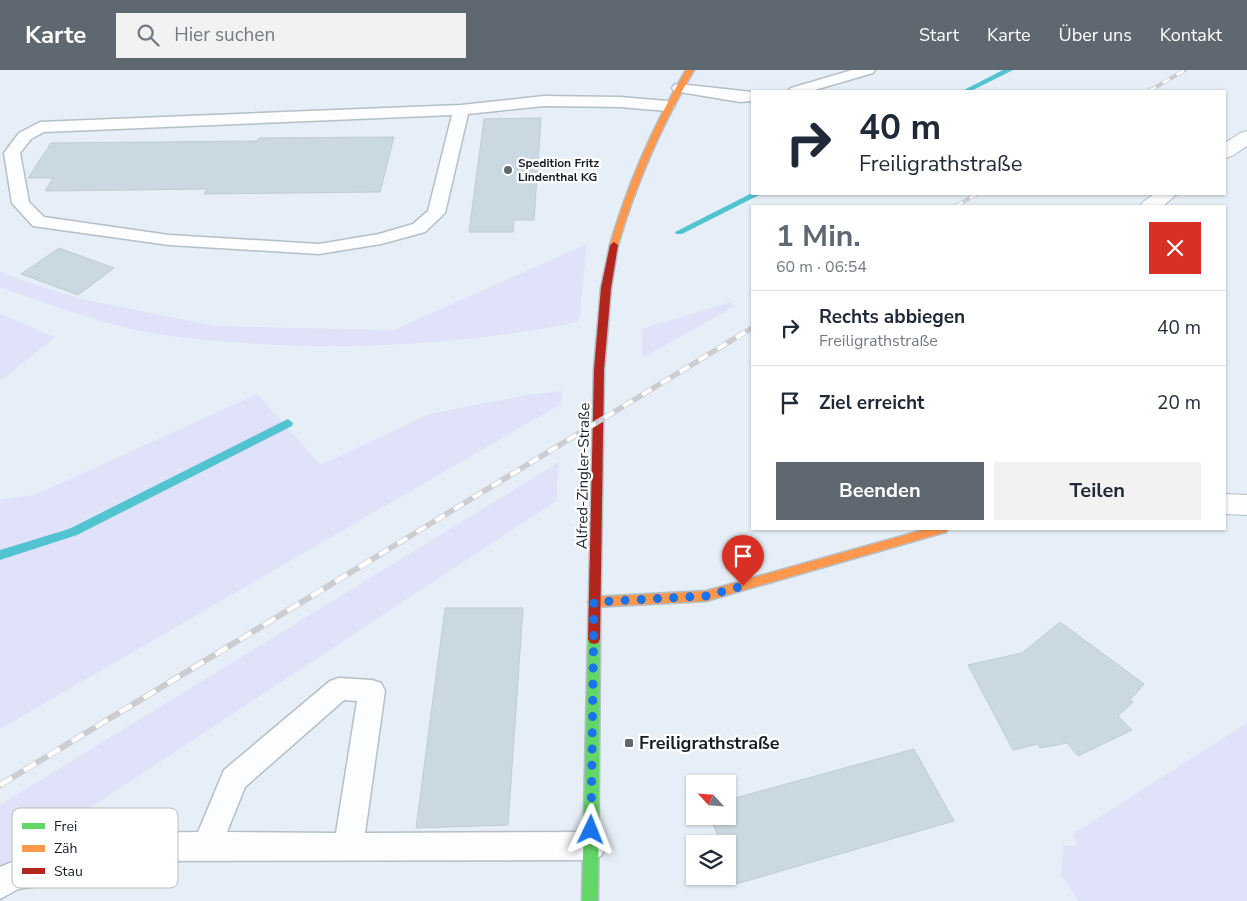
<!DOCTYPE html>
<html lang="de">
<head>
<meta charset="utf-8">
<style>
  body { margin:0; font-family:"Nunito Sans",sans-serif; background:#f2f2f3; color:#1f2937; height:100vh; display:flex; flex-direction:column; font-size:19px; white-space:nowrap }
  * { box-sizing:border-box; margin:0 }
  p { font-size:16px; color:#747a83 }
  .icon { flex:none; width:28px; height:28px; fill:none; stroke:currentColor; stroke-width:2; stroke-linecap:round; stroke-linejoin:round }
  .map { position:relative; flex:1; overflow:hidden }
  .side { position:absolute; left:751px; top:135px; width:475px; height:325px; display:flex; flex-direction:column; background:#fff; border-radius:0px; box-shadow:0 1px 4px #0004 }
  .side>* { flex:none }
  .hud { position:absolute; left:751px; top:20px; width:475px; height:105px; border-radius:0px; box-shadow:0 1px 4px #0004; background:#fff; color:#1f2937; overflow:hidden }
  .needle { width:32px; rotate:296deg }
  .controls { position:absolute; left:686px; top:705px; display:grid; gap:10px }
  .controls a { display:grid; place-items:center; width:50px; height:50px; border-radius:0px; background:#fff; box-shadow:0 1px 4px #0004; font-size:25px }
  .pin { position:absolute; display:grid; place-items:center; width:42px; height:42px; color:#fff; margin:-51px -21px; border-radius:50% 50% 50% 0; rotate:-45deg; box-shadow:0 0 5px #0007 }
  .pin .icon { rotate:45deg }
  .me { position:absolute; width:55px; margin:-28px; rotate:2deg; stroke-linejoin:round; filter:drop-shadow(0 0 4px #0008) }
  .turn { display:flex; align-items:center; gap:18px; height:105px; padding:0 25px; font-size:22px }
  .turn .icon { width:65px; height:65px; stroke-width:2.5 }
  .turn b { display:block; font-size:35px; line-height:42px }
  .round { display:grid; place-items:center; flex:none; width:52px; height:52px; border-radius:0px; background:#f2f2f3 }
  .overview { display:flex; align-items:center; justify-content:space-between; height:85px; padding:0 25px }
  h1 { font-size:30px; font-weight:700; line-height:38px; color:#5f6870 }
  .action { display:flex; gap:10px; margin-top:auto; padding:10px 25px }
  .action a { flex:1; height:58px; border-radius:0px; background:#5f6870; color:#fff; font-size:20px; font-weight:700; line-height:58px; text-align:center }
  .action a+a { background:#f2f2f3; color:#1f2937 }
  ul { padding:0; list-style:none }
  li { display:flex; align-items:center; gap:15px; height:75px; padding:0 25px; border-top:1px solid #e0e1e3 }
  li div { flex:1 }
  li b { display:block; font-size:19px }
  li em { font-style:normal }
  header { display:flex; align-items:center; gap:30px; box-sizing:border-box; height:70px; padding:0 25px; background:#5f6870; color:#fff }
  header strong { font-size:24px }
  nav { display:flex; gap:28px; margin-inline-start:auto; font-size:18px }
  .search { width:350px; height:45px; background:#f2f2f3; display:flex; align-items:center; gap:12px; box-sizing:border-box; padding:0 18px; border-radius:0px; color:#747a83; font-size:19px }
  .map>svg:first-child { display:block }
</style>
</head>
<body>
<header>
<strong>Karte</strong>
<div class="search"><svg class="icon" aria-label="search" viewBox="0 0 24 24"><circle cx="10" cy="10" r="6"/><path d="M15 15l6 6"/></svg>Hier suchen</div>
<nav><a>Start</a><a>Karte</a><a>Über uns</a><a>Kontakt</a></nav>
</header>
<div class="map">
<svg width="1247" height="831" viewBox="0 0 1247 831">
  <rect width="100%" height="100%" fill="#e6eff7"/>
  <g fill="#dfe2f8">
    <path d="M587,174l-8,77c-35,9 -70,13 -105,17 -81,9 -161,11 -243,4 -38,-3 -78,-7 -116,-17 -39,-11 -77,-24 -115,-38v-16l15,7 66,21 133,27 180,4z"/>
    <path d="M731,232l4,4 -93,52v-29z"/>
    <path d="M0,244l55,23 -55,44z"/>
    <path d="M562,321l-1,13 -561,325v-230l35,-4 222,-101 64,71 108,-51 98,-19z"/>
    <path d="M559,392l-3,39 -556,366v-62z"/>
    <path d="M1247,653v178h-168l-18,-26 2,-29h14l-4,-12z"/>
  </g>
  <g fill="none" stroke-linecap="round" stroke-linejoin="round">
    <g fill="#52c3d1" fill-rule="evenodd">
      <path d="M1003,0h10l-42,21h-9z"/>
      <path d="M752,123l9,1 -79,40h-6l-1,-2z"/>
      <path d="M288,349l5,4 -1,3 -215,109 -77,25v-10l69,-21z"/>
    </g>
  </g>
  <g fill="#cad9e1" stroke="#c1cbd2">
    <path d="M541,48l-7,102h-20l-1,12h-44l15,-113z"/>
    <path d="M394,67l-14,55 -176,2 3,-5 -162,2 8,-13h-25l23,-35 206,-2 2,-3z"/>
    <path d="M59,178l55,20 -36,27 -57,-21z"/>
    <path d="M445,538h78l-15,217 -92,3z"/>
    <path d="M1060,552l84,62 -14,16 3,2 -15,14 14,14 -54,26 -11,-13 -27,5 -2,-4 -25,6 -45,-85 54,-12z"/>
    <path d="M914,679l40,72 -218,63 -8,-22v-18h-7l-11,-28h18v-16z"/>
  </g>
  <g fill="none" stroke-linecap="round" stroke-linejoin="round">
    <defs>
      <g id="lane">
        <path d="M852,0h23l-2,3 -62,18h-23l3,-3z"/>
        <path d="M679,14l73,8v9l-12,1 -66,-11 -2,-3 2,-3z"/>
        <path d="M544,26l76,1 47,4 5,2 3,3 -3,3 -5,2 -47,-4 -76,-1 -76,8 -23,99 -20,19 -44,12 -62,10 -150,-9 -136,-19 -21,-23 -8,-50 15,-20 21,-11 421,-17zM452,45l-24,96 -15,13 -34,10 -60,10 -150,-9 -125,-18 -15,-15 -9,-49 11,-14 13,-7z"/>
        <path d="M339,608l33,2 9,3 4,8 -20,142 226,-1 10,4 5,10 -5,10 -10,4 -471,1 -54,21 -48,7 -18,10v-32l12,-5 54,-8 54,-21 78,-1 26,-62 106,-89zM344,630l13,1 -21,132 -109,-1 18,-45z"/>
      </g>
      <g id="street">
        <path d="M1247,61v15l-15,10 -7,2v-15l15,-10z"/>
        <path d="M1154,124h23l-14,12h-23l3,-4z"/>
        <path d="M1225,424l22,1v20l-22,-1z"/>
      </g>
      <path id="fast" d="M594,564l4,1 2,4 -2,262h-16l6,-262 2,-4z"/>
      <g id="slow">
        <path d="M686,0h8c-33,56 -58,113 -76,175l-1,2h-6l-1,-2c18,-62 43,-119 76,-175z"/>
        <path d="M927,459h21l-2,3 -4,1 -236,68 -112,6 -4,-2 -2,-3 2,-3 4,-2 112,-6z"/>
      </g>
      <path id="jam" d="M614,172l4,3 -7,43 -7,81 -4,270 -2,4 -4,1 -4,-1 -2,-4 6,-270 7,-81 9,-43z"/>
    </defs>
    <use href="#lane" stroke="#b6bec6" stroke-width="3"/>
    <use href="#street" stroke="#b6bec6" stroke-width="2"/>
    <use href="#fast" stroke="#b6bec6" stroke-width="3"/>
    <use href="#slow" stroke="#b6bec6" stroke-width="3"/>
    <use href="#jam" stroke="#b6bec6" stroke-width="3"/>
    <use href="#lane" fill="#fbfdfe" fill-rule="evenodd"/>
    <use href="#street" fill="#fbfdfe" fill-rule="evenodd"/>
    <use href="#fast" fill="#63d668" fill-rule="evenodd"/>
    <use href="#slow" fill="#ff974d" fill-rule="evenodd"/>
    <use href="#jam" fill="#b3261e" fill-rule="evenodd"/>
    <defs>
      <g id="rail-far2">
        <path d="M1149,21l36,-21"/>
        <path d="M956,136l21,-12"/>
      </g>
      <path id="rail-far1" d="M379,485l373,-227"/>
      <path id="rail" d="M0,715l381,-231"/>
    </defs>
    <use href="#rail-far2" stroke="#cbcdd0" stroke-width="4"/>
    <use href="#rail-far1" stroke="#cbcdd0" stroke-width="5.5"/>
    <use href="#rail" stroke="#cbcdd0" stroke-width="6"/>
    <use href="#rail-far2" stroke="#fff" stroke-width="2.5" stroke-dasharray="8" stroke-linecap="butt"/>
    <use href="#rail-far1" stroke="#fff" stroke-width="4" stroke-dasharray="11" stroke-linecap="butt"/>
    <use href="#rail" stroke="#fff" stroke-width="4.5" stroke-dasharray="14" stroke-linecap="butt"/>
  </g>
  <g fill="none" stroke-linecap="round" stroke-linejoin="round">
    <path stroke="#1a73e8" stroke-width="9" stroke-dasharray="0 16.2" d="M591,760l3,-228 112,-6 37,-10"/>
  </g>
  <g fill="#5f6870" stroke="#fff" stroke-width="2">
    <circle cx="508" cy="100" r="5"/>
    <rect x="624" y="668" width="10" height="10" rx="2.5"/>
  </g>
  <g text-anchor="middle" stroke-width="4.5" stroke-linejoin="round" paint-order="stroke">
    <g font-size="12" font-weight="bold" fill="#161f27" stroke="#fff" text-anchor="start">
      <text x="518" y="97">Spedition Fritz<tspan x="518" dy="14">Lindenthal KG</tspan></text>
    </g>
    <g font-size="15" fill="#161f27" stroke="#fff">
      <text transform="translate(583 406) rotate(-89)" y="5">Alfred-Zingler-Straße</text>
    </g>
    <g font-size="18" font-weight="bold" fill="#161f27" stroke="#fff" text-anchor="start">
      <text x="639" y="679">Freiligrathstraße</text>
    </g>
  </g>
  <rect x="12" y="738" width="166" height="80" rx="8" fill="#fff" stroke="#b9bcbe" stroke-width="1"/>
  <rect x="22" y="753" width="23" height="6" fill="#63d668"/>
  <rect x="22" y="775" width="23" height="7" fill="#ff974d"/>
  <rect x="22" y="798" width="23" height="6" fill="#b3261e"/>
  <g font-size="14" fill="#161f27">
    <text x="54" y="761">Frei</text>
    <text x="54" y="783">Zäh</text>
    <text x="54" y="806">Stau</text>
  </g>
</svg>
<div class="controls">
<a><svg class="needle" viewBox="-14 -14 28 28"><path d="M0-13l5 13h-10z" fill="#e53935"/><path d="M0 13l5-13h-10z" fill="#747a83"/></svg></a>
<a><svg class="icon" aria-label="layers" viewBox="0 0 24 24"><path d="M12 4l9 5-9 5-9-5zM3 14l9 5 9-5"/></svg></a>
</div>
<div class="pin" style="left:743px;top:516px;background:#d93025"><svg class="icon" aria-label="arrive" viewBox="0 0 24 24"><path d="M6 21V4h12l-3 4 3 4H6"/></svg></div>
<svg class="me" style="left:591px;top:760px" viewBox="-20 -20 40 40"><path d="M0-17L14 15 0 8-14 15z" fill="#1a73e8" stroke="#fff" stroke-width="4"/></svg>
<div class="hud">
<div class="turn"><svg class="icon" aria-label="right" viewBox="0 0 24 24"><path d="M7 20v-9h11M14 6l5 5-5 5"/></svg><div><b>40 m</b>Freiligrathstraße</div></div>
</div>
<section class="side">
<div class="overview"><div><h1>1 Min.</h1><p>60 m · 06:54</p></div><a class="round" style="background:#d93025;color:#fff"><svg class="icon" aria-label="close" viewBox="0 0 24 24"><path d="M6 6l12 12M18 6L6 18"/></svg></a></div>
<ul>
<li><svg class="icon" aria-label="right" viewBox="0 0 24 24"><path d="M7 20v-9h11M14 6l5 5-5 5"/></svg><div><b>Rechts abbiegen</b><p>Freiligrathstraße</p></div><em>40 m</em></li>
<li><svg class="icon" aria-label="arrive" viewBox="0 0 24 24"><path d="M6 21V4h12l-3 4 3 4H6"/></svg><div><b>Ziel erreicht</b></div><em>20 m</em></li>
</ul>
<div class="action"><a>Beenden</a><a>Teilen</a></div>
</section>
</div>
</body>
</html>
